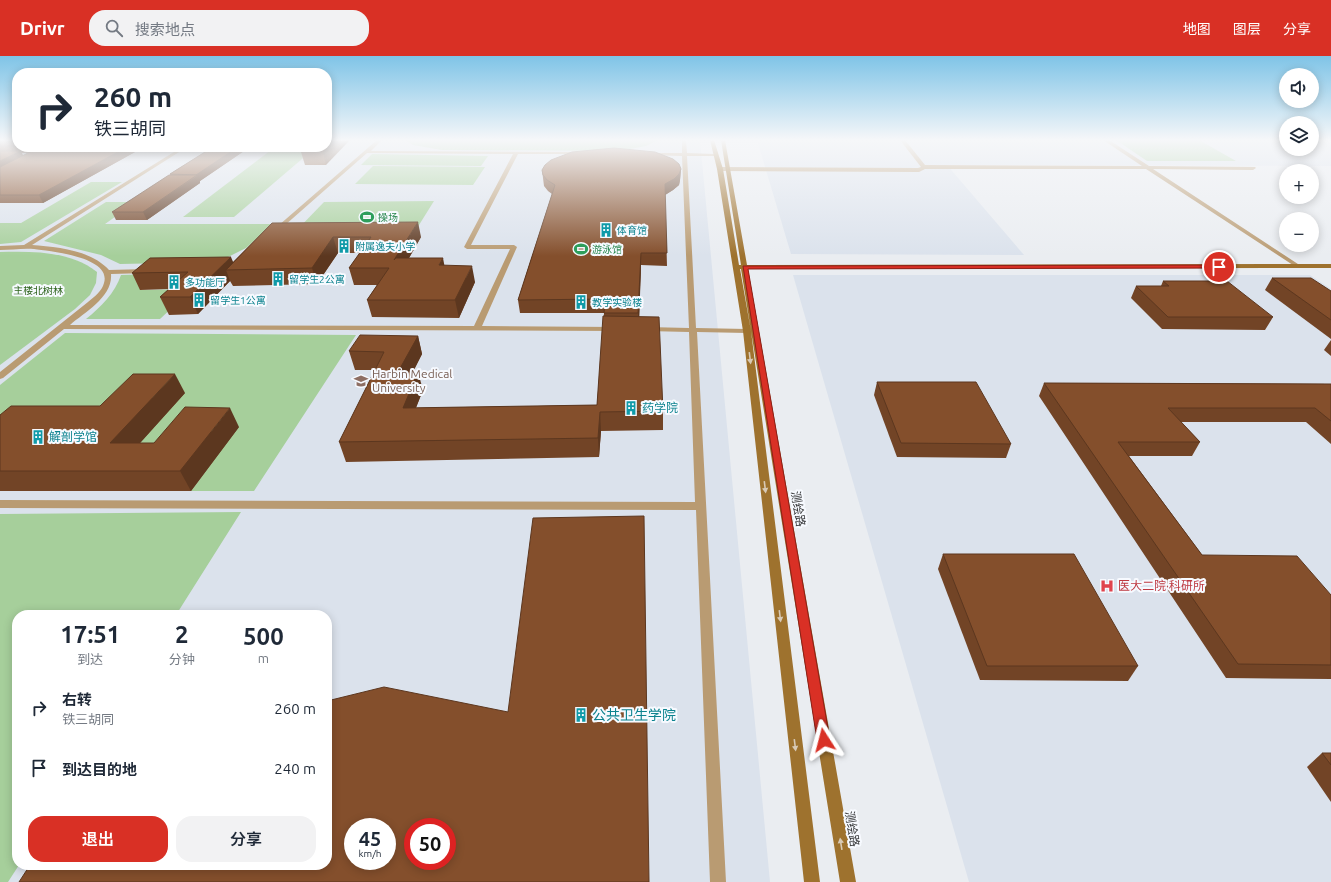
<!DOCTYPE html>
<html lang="zh">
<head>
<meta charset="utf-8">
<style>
  body { margin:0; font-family:Ubuntu,"Noto Sans SC",sans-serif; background:#f2f2f3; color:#1f2937; height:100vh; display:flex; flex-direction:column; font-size:15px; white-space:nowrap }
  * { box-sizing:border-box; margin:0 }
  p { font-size:13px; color:#747a83 }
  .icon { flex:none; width:22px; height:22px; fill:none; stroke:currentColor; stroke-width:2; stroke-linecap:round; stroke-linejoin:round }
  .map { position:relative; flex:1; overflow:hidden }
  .drawer { position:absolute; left:12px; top:554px; width:320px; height:260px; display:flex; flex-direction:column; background:#fff; border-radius:16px; box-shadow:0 2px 10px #0003 }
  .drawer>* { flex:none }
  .banner { position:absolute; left:12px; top:12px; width:320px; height:84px; border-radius:16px; box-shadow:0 2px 10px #0003; background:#fff; color:#1f2937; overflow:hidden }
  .tools { position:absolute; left:1279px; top:12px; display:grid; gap:8px }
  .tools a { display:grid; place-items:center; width:40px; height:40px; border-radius:50%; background:#fff; box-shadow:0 2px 10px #0003; font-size:20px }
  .speed { position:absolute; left:344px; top:762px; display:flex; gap:8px; font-size:20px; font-weight:700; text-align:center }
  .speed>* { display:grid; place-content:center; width:52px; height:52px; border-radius:50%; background:#fff; box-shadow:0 2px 10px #0003; line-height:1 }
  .speed small { font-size:10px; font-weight:400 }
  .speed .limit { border:6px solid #d22; background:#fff; color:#111 }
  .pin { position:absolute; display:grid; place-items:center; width:34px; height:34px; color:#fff; margin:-17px; border:2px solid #fff; border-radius:50%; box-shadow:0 1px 4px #0007 }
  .me { position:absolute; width:44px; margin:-22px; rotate:351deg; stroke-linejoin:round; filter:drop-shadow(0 0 3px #0008) }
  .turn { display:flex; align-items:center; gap:14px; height:84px; padding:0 16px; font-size:18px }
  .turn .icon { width:52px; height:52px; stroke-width:2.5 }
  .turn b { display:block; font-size:28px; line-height:34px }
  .eta { display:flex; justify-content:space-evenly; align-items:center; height:68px; text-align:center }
  .eta b { font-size:24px; font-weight:600; line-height:28px }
  .cta { display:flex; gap:8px; margin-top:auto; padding:8px 16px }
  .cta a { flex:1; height:46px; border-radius:16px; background:#d93025; color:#fff; font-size:16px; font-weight:600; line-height:46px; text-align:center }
  .cta a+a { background:#f2f2f3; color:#1f2937 }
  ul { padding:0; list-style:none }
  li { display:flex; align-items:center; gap:12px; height:60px; padding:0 16px }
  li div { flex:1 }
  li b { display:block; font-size:15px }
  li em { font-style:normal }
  header { display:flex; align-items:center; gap:24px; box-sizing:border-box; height:56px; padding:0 20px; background:#d93025; color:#fff }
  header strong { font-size:19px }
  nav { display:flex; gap:22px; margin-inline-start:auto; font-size:14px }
  .search { width:280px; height:36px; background:#f2f2f3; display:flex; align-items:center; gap:10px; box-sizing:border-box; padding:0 14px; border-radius:16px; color:#747a83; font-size:15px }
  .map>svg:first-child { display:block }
</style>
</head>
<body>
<header>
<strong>Drivr</strong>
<div class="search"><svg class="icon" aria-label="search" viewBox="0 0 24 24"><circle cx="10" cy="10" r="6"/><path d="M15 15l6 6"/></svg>搜索地点</div>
<nav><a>地图</a><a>图层</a><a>分享</a></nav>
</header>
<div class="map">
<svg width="1331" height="826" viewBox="0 0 1331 826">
  <rect width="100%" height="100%" fill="#eaedf1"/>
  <g fill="#dbe2ec" fill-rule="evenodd">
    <path d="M0,84l17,7h310v-7h373l70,742h-770zM17,559h310v250h-310zM353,771h34v34h-34zM413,771h34v34h-34z"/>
    <path d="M757,84h529v9h26v-9h13l6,3v23l-384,-1 77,90 -233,-1z"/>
    <path d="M793,219h517l21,14v593h-362z"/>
  </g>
  <g fill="#a6cf9b">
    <path d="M406,84h252l-12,6 -27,5 -177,-1 -29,-5z"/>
    <path d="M1116,84h83l37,21h-89z"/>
    <path d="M275,91h41l-82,70h-51z"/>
    <path d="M372,98l116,2 -7,10 -120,-1z"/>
    <path d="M373,110l112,1 -12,18 -118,-1z"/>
    <path d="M91,126h31l-101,60 -21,2v-21h21z"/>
    <path d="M434,145l-20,32h-120l30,-31z"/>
    <path d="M106,146h30l-31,22h168l-27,24 -28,14 -98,2 -19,-9 -57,-14z"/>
    <path d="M0,196c32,-1 71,-1 97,20l-1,11 -6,12 -15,14 -75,56z"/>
    <path d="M158,218l-17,16 51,-1 -32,30h-74c15,-12 29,-26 35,-44z"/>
    <path d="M65,277l291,2 -102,156h-63l47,-64 -116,36 62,-70 -184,54v-62z"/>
    <path d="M241,456l-65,103h-159v250h2l-11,17h-8v-368z"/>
  </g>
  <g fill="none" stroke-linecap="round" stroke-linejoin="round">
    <g fill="#b99b72" fill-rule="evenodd">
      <path d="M377,84h5l-11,11 213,1 -2,2h-64l-47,91h43l3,2 -35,79 133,1h3v4l-554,-2 -61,49 -3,1v-7l88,-70c6,-5 14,-11 16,-19 8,-26 -54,-32 -70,-34 -11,-1 -23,1 -34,1v-4l24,-1 158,-98h5l-155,98c25,2 59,5 77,25l38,-1 3,2 -3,2 -36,1c2,23 -26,38 -41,51l404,1 36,-77h-43l-3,-2 49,-93 -146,-1 -91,80 -5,-1z"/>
      <path d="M682,84h4l1,13 28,1 2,1 -2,1h-28l9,172 51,1 4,2 -4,2 -50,-1 29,550h-16l-14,-372 -696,-2v-8l695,2 -6,-170 -42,-1 -4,-2 4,-2 42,1 -7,-172 -36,-1 -2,-1 2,-1h36z"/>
      <path d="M900,84h5l20,25 217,1 -39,-26h6l40,26 106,1 1,1 -3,2 -100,-1 148,97 -5,1 -150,-98h-221l-6,3 -199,-1 -3,-2 3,-2 198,1 3,-1z"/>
    </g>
    <path fill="#9e722e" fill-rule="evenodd" d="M710,84h4l9,29 16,96h2l-20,-125h4l22,125 584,-1v4l-583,1 108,613h-16l-99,-613h-1l11,62 69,551h-16l-61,-551 -26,-162z"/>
  </g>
  <g fill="#724426" fill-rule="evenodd">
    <path d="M0,84h17v7h127l-101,56h-43zM22,97h7l-6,3z"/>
    <path d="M213,91h33l1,2 -47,32v2l-53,37h-31l-4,-8 58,-37v-1z"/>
    <path d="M327,91l-1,18h-21l-4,-13z"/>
    <path d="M681,113l-1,11 -1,5 -6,5 -8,5 2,71 -26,-1 -2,52 24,94v19l-62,1 -2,26 -253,5 -7,-20 36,-72h-20l-6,-19 69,-15 4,18 -9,18 10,18 -7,18 181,-3 7,-92h-84l-2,-13 34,-106 -4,-3 -4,-5 -2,-16z"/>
    <path d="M272,167l149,14 -12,21 35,8 31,16 -16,36 -87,-1 -5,-17 10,-15h-23l-5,-17 11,-15h-22l-21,31 -84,2 -3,-5 -32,33 -29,1 -9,-18 9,-8 -29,1 -8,-17 101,-11z"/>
    <path d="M1272,222l59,13v48l-66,-49z"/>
    <path d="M1163,225l110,36 -8,13 -103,-1 -31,-31 5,-12h25z"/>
    <path d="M1331,284v16l-7,-6z"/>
    <path d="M877,326l134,62 -5,14 -109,-1 -23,-62z"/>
    <path d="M1044,327l287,1v60l-25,-22h-125l19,20 -8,14h-63l73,99 129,40v84l-105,-1 -187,-282z"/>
    <path d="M185,337l-45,50h14l85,-16 -48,64h-191v-76l100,-9z"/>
    <path d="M943,498l195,112 -10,15 -148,-1 -42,-111z"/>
    <path d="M1322,697h9v49l-24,-35z"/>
  </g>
  <g fill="#5c371f">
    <path d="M334,84h16l-24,25 -3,-13z"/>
    <path d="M34,91h13l-10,6z"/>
    <path d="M127,91h17l-101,56 -4,-8z"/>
    <path d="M238,91h8l1,2 -47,32v2l-53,37 -4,-8 54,-36 -1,-1z"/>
    <path d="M21,95l3,7 -24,12v-9z"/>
    <path d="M681,113l-1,11 -1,5 -6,5 -8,5v-11z"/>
    <path d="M418,166l3,15 -23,40 -4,-17z"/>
    <path d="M333,181l5,16 -21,31 -5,-16z"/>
    <path d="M641,197v12l-2,61 -1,-13z"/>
    <path d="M231,201l5,12 -10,1 4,11 -32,33 -8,-17z"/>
    <path d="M443,202l3,16 -7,-9z"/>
    <path d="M472,210l3,16 -16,36 -4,-18z"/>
    <path d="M418,280l4,18 -19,37 -5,-19z"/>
    <path d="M418,316l5,18 -15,37 -5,-19z"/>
    <path d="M175,318l10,19 -63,70 -12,-20z"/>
    <path d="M230,352l9,19 -48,64 -11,-20z"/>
    <path d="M600,356l1,19 -2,26 -1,-19z"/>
  </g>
  <g fill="#844f2c" stroke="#5c371f" fill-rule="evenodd">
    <rect x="0" y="84" width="17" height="6"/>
    <path d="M327,84h7l-11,12h-22l5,-5h21z"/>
    <path d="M40,91h87l-88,48h-39v-28z"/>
    <path d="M213,91h25l-42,28 -26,-1z"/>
    <path d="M614,92l41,4 18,7 6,5 2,5 -2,5 -5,5 -9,5 2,69h-26l-3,60h-34l1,-14 -87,1 37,-115 -8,-5 -4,-5 -1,-5 3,-5 6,-5 21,-8z"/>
    <path d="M0,95h21l-21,10z"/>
    <path d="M169,119h28l-54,37h-31z"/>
    <path d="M418,166l-24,38 2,-2h47l-4,7 33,1 -17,34h-88l22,-32h-40l22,-31h-38l-21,31 -86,2 46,-47z"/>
    <path d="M231,201l-41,40h-30l28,-25 -56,1 18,-15z"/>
    <path d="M1272,222h39l20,13v29z"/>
    <path d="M1163,225h64l46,36h-105l-32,-31h33z"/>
    <path d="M603,260l56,1 4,94 -63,1 -2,26 -259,4 45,-90 -35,-1 11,-16 58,1 -20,36h20l-15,36 194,-3z"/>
    <path d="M133,318h42l-65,69h44l31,-36 45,1 -50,63h-180v-56l11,-9h89z"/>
    <path d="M877,326h99l35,62 -110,-1z"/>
    <path d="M1044,327l287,1v37l-16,-13h-147l32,34h-82l84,113 95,1 34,39v70l-93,-1z"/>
    <path d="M644,460l5,366h-630l11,-17h297v-164l57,-14 124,25 25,-194zM353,771h34v34h-34zM413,771h34v34h-34z"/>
    <path d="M943,498h131l64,112h-151z"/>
    <path d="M1322,697h9v12z"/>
  </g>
  <defs><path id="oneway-solid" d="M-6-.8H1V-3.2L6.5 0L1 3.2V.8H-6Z"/></defs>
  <g fill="#d8cab6">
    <use href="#oneway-solid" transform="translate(750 302) rotate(83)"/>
    <use href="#oneway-solid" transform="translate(765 431) rotate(83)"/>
    <use href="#oneway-solid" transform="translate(780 560) rotate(83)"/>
    <use href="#oneway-solid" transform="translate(795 689) rotate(83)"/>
    <use href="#oneway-solid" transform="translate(841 788) rotate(-99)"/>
  </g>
  <linearGradient id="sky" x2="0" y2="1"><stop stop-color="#7fc4e7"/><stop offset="0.42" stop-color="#f6f7f9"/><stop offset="1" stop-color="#f6f7f9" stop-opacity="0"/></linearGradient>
  <rect width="1331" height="200" fill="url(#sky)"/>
  <path fill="#d93025" stroke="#8d1f18" d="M1219,209h2v3l-473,1 82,471 -2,4 -4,2 -5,-2 -2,-4 -74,-474z"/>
  <defs>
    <symbol id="stadium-bare" viewBox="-9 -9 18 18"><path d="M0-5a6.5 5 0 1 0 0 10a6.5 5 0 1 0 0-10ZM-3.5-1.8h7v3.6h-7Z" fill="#2e9e5b" stroke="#f7faff" stroke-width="2.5" paint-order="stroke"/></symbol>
    <symbol id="building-bare" viewBox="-9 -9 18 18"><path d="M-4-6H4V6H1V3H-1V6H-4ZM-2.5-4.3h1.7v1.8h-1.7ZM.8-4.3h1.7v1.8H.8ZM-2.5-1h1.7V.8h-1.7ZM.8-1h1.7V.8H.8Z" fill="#0f9aa8" stroke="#f7faff" stroke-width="2.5" paint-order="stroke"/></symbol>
    <symbol id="university-bare" viewBox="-9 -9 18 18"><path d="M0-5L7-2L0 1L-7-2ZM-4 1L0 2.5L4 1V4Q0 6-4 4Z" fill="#8d6e63" stroke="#f7faff" stroke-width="2.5" paint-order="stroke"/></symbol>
    <symbol id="hospital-bare" viewBox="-9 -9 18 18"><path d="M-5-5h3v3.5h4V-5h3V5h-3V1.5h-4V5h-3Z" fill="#e0444e" stroke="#f7faff" stroke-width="2.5" paint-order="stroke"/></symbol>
  </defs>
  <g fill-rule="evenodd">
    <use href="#stadium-bare" x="357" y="151" width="20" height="20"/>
    <use href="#building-bare" x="596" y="164" width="20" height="20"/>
    <use href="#building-bare" x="334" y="180" width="20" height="20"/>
    <use href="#stadium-bare" x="571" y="183" width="20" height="20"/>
    <use href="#building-bare" x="268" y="213" width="20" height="20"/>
    <use href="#building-bare" x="164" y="216" width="20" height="20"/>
    <use href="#building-bare" x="189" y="234" width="20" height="20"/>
    <use href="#building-bare" x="571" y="236" width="20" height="20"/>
    <use href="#university-bare" x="351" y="315" width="20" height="20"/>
    <use href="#building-bare" x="621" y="342" width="20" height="20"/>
    <use href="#building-bare" x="28" y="371" width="20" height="20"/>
    <use href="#hospital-bare" x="1097" y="520" width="20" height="20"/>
    <use href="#building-bare" x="571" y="649" width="20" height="20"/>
  </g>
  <g text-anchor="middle" stroke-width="4" stroke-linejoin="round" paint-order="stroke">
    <g font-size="10" fill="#27864d" stroke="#f7faff" text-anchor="start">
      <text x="378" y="165">操场</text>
      <text x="592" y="197">游泳馆</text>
    </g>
    <g font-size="10" fill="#0d838f" stroke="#f7faff" text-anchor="start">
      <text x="617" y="178">体育馆</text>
      <text x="355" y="194">附属逸夫小学</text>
      <text x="289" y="227">留学生2公寓</text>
      <text x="185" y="230">多功能厅</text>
      <text x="210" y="248">留学生1公寓</text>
      <text x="592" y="250">教学实验楼</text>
    </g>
    <g font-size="10" fill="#2d631c" stroke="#f7faff">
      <text x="38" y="238">主楼北树林</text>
    </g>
    <g font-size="12" fill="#785e54" stroke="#f7faff" text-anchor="start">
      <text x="372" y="322">Harbin Medical<tspan x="372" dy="14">University</tspan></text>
    </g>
    <g font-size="12" fill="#0d838f" stroke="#f7faff" text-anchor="start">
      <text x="642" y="356">药学院</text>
      <text x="49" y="385">解剖学馆</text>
    </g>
    <g font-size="12" fill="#37383a" stroke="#f7faff">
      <text transform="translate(798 453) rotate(81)" y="4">测绘路</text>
      <text transform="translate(852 773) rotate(81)" y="4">测绘路</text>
    </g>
    <g font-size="12" fill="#be3a42" stroke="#f7faff" text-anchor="start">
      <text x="1118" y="534">医大二院·科研所</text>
    </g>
    <g font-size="14" fill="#0d838f" stroke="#f7faff" text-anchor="start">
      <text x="592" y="664">公共卫生学院</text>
    </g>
  </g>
</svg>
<div class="tools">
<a><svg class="icon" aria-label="sound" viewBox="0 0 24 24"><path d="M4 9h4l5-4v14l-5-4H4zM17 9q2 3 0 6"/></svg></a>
<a><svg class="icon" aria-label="layers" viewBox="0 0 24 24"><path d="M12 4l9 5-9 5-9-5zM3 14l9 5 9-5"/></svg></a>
<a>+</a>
<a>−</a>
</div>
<div class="speed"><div>45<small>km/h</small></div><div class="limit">50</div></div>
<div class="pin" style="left:1219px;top:211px;background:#d93025"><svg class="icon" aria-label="arrive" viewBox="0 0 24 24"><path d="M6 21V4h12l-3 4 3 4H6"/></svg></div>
<svg class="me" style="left:824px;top:684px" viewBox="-20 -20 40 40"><path d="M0-17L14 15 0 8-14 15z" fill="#d93025" stroke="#fff" stroke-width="4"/></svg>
<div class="banner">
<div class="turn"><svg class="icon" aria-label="right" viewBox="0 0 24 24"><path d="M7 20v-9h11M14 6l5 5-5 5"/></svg><div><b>260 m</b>铁三胡同</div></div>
</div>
<section class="drawer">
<div class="eta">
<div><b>17:51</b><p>到达</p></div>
<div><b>2</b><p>分钟</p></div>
<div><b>500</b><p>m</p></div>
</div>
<ul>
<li><svg class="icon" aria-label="right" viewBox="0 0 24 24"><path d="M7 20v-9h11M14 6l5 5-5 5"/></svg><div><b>右转</b><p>铁三胡同</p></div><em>260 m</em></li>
<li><svg class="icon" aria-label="arrive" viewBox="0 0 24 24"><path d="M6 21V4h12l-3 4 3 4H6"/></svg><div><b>到达目的地</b></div><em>240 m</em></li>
</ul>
<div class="cta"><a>退出</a><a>分享</a></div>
</section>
</div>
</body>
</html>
